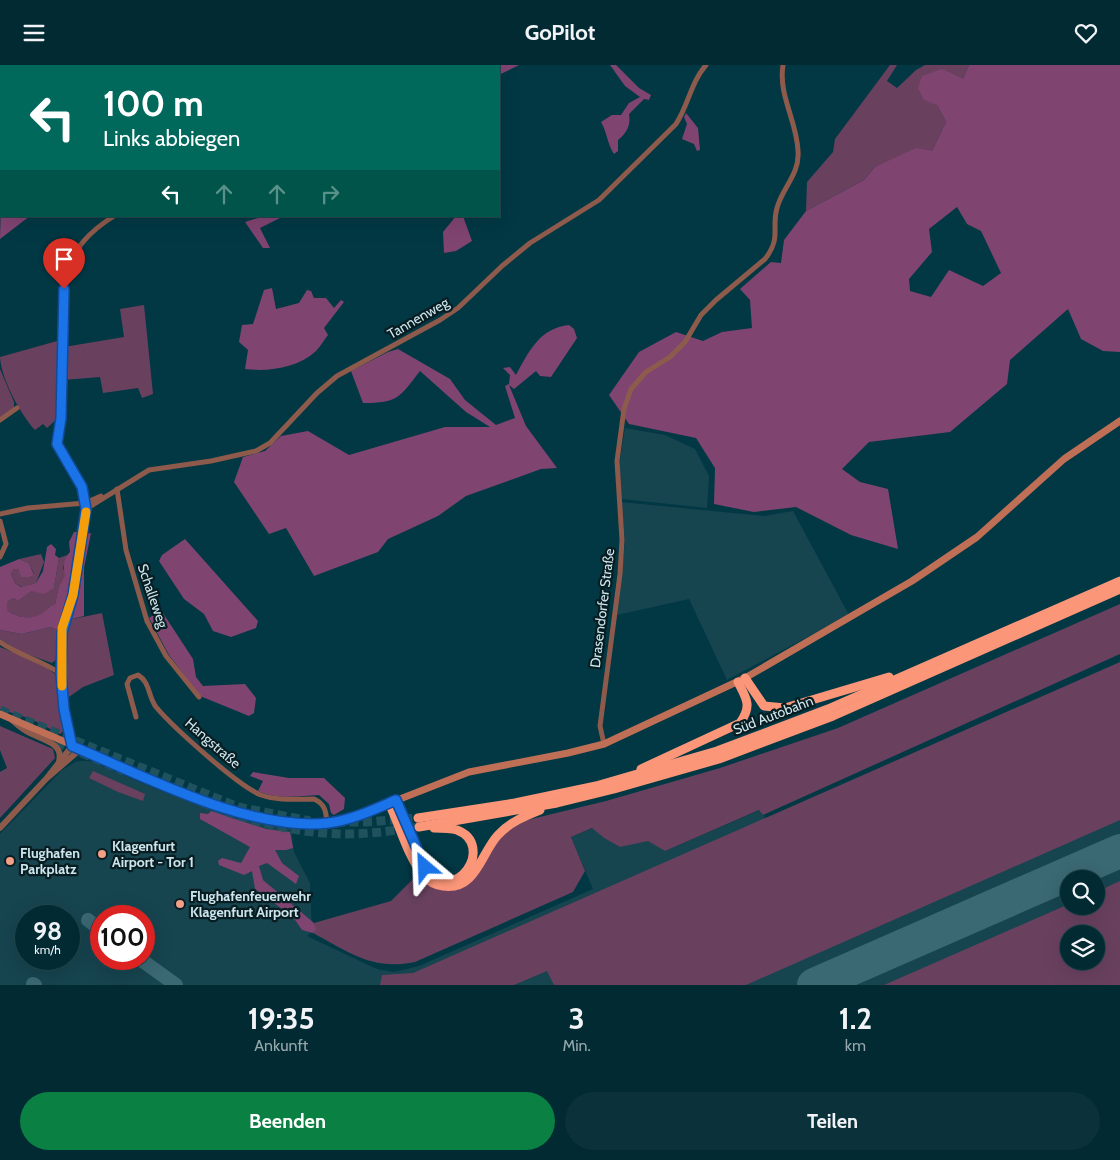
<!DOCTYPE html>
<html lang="de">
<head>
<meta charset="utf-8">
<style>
  body { margin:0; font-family:Cabin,sans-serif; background:#0b323b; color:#f1f3f6; height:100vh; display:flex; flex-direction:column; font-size:19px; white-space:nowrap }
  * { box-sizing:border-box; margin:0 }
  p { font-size:16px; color:#96a7ac }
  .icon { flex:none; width:28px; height:28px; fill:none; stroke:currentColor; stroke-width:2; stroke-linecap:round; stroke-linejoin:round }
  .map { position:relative; height:920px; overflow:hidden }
  .drawer { display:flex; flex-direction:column; background:#012a33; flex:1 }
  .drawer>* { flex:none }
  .top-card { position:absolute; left:0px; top:0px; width:500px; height:152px; box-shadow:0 5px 20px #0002,0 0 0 1px #23464e; background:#00695c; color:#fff; overflow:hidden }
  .buttons { position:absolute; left:1060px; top:805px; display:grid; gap:10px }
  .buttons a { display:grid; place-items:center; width:45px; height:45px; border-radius:50%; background:#012a33; box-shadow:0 5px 20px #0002,0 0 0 1px #23464e; font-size:25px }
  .speed { position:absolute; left:15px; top:840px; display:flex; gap:10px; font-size:25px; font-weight:700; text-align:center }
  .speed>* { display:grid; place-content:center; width:65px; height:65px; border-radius:50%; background:#012a33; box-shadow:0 5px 20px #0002,0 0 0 1px #23464e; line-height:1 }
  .speed small { font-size:12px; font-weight:400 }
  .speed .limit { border:8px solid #d22; background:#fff; color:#111 }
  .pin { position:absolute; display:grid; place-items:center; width:42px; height:42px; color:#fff; margin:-51px -21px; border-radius:50% 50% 50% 0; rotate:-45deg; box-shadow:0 0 5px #0007 }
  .pin .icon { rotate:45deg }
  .me { position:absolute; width:55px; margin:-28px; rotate:334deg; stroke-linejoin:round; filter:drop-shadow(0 0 4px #0008) }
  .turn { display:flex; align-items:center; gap:18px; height:105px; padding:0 20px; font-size:22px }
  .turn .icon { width:65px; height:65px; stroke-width:2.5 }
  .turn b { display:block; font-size:35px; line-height:42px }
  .lanes { display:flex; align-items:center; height:48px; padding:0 20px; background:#0003; justify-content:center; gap:25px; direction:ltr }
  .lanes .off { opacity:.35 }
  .eta { display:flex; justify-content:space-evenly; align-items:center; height:85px; text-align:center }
  .eta b { font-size:30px; font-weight:700; line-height:35px }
  .cta { display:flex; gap:10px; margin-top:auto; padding:10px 20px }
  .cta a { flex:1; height:58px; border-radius:30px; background:#0b8043; color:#fff; font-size:20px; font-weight:700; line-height:58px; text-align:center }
  .cta a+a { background:#0b323b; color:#f1f3f6 }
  header { display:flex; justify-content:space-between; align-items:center; height:65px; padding:0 20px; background:#012a33; font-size:22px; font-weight:700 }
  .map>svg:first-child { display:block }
</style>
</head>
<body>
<header><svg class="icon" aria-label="menu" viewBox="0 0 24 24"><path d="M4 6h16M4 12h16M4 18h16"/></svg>GoPilot<svg class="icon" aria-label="heart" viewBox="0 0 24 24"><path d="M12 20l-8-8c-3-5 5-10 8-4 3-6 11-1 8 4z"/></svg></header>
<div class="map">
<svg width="1120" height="920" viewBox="0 0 1120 920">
  <rect width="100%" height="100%" fill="#013844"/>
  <g fill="#16444f" fill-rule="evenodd">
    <path d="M625,363l40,7 30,14 14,27 -2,32 -85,-9 -3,-33z"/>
    <path d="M621,437l143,14 29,-5 56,104 -122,65 -38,-81 -72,16 8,-73z"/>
    <path d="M1120,670v250h-1120v-151l62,-64 15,-9h13l71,30 107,35 23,2 3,24 16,31 2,49 -5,4 70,33 17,3 25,-6 174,-77 -22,-52 22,-9 11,10 16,9 28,-7 17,11 95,-41 45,64zM1069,814h27v27h-27zM26,851h43v43h-43zM101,851h43v43h-43zM1069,869h27v27h-27z"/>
  </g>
  <g fill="#69415f" fill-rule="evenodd">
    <path d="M890,0h7l-10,16 10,7 19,-18 9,-5h44l-6,14 -26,26 9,17 -14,29 -57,16 -11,13 -58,31 1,-29 26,-30 2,-13z"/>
    <path d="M144,240l9,89 -11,4 -4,-10 -35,5 -3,-16 -37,3 1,-33 60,-10 -4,-28z"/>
    <path d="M57,276l2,76 -12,11 -4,-4 -8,6c-14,-15 -34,-51 -35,-73z"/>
    <path d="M0,304l14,33v6l-14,10z"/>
    <path d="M41,489l3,8 -8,21 -14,4 -7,-4 -4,-9 3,-5h4l3,7 9,1 4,-3 -5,-11 -10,-4z"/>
    <path d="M67,490l-4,13 3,8 -7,10 -4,18c-6,2 -6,4 -10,8 -10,9 -29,6 -38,-2l-1,-8 7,-4 5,3 14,-10 22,-3 5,-30z"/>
    <path d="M1120,539v50l-357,161 -4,-5 -94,41 -17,-10 -28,6 -16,-9 -12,-10 -21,9 14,34 -12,21 -158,70c-43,9 -66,-10 -102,-29l2,-4 -1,-6 77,-22 27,-27 40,14 42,-51 11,-9 12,-7 83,-20 114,-33 118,-40z"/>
    <path d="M102,548l12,62 -31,12 -17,12 -2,-67 4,-12z"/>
    <path d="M50,562l8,3v28l-6,5 -34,-12 -18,-12v-9l22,4z"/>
    <path d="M0,582l44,18 12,10 9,55 -5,4 -29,-15 -31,-10z"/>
    <path d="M1120,597v158l-374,165h-192l-7,-14 -33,14h-134l2,-10 31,-2z"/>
    <path d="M0,661l53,23 2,9 -55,60v-46l7,-4 -7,-18z"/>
    <path d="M93,706l52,23 -2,7 -25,-9 -29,-14z"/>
    <path d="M1120,816v104h-236l185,-81v2h27v-14zM1069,869h27v27h-27z"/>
  </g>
  <g fill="#804471" fill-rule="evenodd">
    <path d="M372,0h147l-20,10v-9z"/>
    <path d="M610,0h6l23,23 12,7 -2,5 -5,-1 -15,15c2,11 -2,19 -11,26v11l-4,3c-7,-11 -7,-22 -13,-32l11,-7h9l8,-12 11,-6 -15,-11z"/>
    <path d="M969,0h151v287l-17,-1 -22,-12 -13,-30 -58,51 -3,24 -57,48 -81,10 -27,27 18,13 28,7 10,60 -47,-14 -55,-28 -42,5 -40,-8 1,-36 -19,-30 -67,-14 -20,-29 30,-43 37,-20 27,9 19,-9 30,-4 -2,-28 -10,-11 31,-27 10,1 3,-23 22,-29 58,-31 11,-13 41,-19 16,3 14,-29 -9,-17 -13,-5 -6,-12 4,-12 20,-7 21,10zM957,142l10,17 14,7 20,42 -18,13 -34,-16 -18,27 -21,-6 -1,-12 23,-27 -3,-23z"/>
    <path d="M686,48l12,15 2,22 -3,1 -3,-7 -12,-5 5,-15 -3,-7z"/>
    <path d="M1,135v16h29l-30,23z"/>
    <path d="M264,151h20l-24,12 10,20h-7l-18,-26z"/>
    <path d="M456,151h7l9,25 -16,10 -12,2 -1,-21z"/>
    <path d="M272,223l4,21 23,-6 8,-13 4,1 3,7h12l8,10 7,-8 3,2 -20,26 4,7c-4,5 -8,12 -12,16 -18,17 -48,21 -71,18l3,-19 -9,-8 3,-17 11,-1 11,-34z"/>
    <path d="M569,260l5,4 3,9 -26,39 -11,-1 -4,-5 -22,18 -5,-4 17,41 31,42 -16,1 -75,27 -28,20 -50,23 -10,13 -64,24 -28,-48 -17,6 -35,-52 9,-25 22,-6 16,-15 27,-5 41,24 96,-28h45l-24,-15 -46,-41c-21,27 -22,32 -57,32l-12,-32 37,-19 10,-3 52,30 15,21 31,25 19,-7 -10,-32 4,-2 1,-9 -7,-7 7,-1 6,8c13,-24 24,-47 53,-50z"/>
    <path d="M74,467h7c-4,34 -11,66 -23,98l-8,-3 -28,7 -22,-4v-63l19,-8 10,4 5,12 -4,2h-9l-3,-8h-4l-3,5 4,9 6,4 15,-4 7,-12 4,-24 4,-3 5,5 -1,6 4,3 -5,30 -10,6 -12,-3 -14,10 -5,-3 -6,4v8c9,8 28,11 38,1 4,-3 4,-5 10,-7l4,-18 6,-10c-2,-8 -2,-18 5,-24l-1,-10z"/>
    <path d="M91,468l-7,35v48l-16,4 9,-25 9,-61z"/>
    <path d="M185,474l73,82 -2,7 -25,9 -18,-6 -9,-17 -20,-15 -25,-38 3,-6z"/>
    <path d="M161,545l32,49 3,18 7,9 42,-2 11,14 -2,15 -5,3 -49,-20 -31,-41 -20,-37z"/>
    <path d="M253,707l36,6h35l21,20 -1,11 -10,6 -3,-2 -2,-9 -10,-9c-20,1 -43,5 -61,-4l5,-10 -13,-5z"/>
    <path d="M211,746l55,18 24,3 3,16 -7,2h-11l7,13 17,13 -3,8 -29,-21 -8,3 4,14 51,43 2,6 -3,4 -11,-3 -9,-13 -38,-28 -3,-18 -8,4 -25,-10 -1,-4 4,-3 19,5 9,-16 -50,-28v-6l8,1z"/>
  </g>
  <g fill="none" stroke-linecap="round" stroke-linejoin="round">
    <g stroke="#3a6873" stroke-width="14">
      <path d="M88,855l13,10"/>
      <path d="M140,894l36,26"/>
      <path d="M33,919l2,1"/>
    </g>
    <path stroke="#3a6873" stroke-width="34" d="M814,920l306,-134"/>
    <g stroke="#20525d" stroke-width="9" stroke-dasharray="9 4.5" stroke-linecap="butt">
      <path d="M0,645l238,97 72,14"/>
      <path d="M44,672l80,34"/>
      <path d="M201,737c52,21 111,36 168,31 17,-1 33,-4 50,-6"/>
      <path d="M336,757h31l51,-4"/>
    </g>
    <g stroke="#8e5a4b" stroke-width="5">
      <path d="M26,0v1"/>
      <path d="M0,355l17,-12"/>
      <path d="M117,424l9,61 21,71 19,35 33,41"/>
      <path d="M86,444l63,-39 62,-9 45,-10 14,-8 47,-50 20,-17 103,-56 18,-12 44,-42 28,-23 69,-43 77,-76c12,-18 15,-42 30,-59"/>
      <path d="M0,449l28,-6 57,-5 16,-7"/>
      <path d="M0,456l6,23 -6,13"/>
      <path d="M0,577c19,14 42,18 61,32l3,35 8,36"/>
      <path d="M61,609l1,-46 11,-33 13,-86 -4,-22 -25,-43 4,-26 4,-144c9,-26 25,-43 49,-58"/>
      <path d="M136,652l-9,-33 3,-6 8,-3c12,7 10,21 18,32 17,20 82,79 105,88 17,6 35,4 53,4 11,5 12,12 13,24"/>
      <path d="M604,679l-4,-18 20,-152 2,-34 -5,-79 7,-52 7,-20 15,-17 24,-15 15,-15 16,-27 15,-15 49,-41c17,-22 6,-30 12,-51 5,-20 23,-34 21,-57 -1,-30 -20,-56 -15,-86"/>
    </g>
    <g stroke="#8e5a4b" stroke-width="6">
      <path d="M13,656c5,4 10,9 17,12 12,7 34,10 29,28"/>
      <path d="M0,763l46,-49 26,-33 4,7 -30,26"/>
    </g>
    <path stroke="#c06f57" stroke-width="7" d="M0,649l196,84 65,20 34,6 32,-1 32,-8 110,-43 99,-19 36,-9 141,-66 167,-97 65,-44 87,-78 56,-38"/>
    <g stroke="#fb9679" stroke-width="9">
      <path d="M745,613l19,28 21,2 104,-31"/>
      <path d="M641,704l99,-46c12,-17 7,-24 -2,-41"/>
      <path d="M396,735c9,22 16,49 30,68 30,39 70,-23 31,-38 -7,-2 -16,-2 -23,-2"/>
      <path d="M389,738c11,23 18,52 34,72 6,7 12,10 20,11 33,5 38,-33 55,-51 12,-13 27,-19 42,-25"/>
      <path d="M418,753l97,-15 81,-17 121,-35 111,-42 292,-128"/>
      <path d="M419,762l138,-24 57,-14 105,-30 114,-43 287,-127"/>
    </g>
  </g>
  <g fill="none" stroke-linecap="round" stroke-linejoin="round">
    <defs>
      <path id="route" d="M64,224l-3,129 -4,26 25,43 4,22 -13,86 -11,38 -1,41 3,35 8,37c72,30 178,86 256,77 24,-3 47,-14 68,-23l29,67"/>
    </defs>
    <use href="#route" stroke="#114b97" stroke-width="12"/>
    <use href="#route" stroke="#1a73e8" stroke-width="9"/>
    <path stroke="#f59e0b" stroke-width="9" d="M62,621v-58l11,-33 13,-83"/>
  </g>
  <g fill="#f39f86" stroke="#081d22" stroke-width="2">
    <circle cx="102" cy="789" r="5"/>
    <circle cx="10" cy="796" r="5"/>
    <circle cx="180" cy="839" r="5"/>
  </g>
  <g text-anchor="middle" stroke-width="4.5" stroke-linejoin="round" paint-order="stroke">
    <g font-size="14" fill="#cde5ec" stroke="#081d22">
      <text transform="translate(418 253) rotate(-30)" y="5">Tannenweg</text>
      <text transform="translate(153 531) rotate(71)" y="5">Schalleweg</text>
      <text transform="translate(602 543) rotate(-83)" y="5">Drasendorfer Straße</text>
      <text transform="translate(773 650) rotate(-21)" y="5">Süd Autobahn</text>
      <text transform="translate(213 678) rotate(41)" y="5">Hangstraße</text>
    </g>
    <g font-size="14" font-weight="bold" fill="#cde5ec" stroke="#081d22" text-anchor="start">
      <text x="112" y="786">Klagenfurt<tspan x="112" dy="16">Airport - Tor 1</tspan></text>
      <text x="20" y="793">Flughafen<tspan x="20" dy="16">Parkplatz</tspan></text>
      <text x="190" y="836">Flughafenfeuerwehr<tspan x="190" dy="16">Klagenfurt Airport</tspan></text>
    </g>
  </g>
</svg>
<div class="buttons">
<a><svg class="icon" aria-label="search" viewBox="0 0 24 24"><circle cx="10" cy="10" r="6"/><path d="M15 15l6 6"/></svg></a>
<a><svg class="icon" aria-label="layers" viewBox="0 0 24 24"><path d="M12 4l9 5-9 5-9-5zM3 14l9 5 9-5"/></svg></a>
</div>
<div class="speed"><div>98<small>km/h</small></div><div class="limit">100</div></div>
<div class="pin" style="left:64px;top:224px;background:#d93025"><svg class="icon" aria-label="arrive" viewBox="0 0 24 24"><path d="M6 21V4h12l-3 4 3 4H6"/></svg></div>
<svg class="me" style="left:425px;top:802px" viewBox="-20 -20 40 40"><path d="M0-17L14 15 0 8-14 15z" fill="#1a73e8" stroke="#fff" stroke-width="4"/></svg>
<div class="top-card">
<div class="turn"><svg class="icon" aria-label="left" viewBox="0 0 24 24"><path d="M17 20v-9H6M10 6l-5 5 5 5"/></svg><div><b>100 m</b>Links abbiegen</div></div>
<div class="lanes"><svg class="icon" aria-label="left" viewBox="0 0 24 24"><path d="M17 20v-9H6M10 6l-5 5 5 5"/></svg><svg class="icon off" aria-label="ahead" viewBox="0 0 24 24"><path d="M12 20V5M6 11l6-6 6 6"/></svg><svg class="icon off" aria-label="ahead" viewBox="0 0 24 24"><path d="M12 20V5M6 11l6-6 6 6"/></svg><svg class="icon off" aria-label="right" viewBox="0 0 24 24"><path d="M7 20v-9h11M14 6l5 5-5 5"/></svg></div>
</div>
</div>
<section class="drawer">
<div class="eta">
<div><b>19:35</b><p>Ankunft</p></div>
<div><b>3</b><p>Min.</p></div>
<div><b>1.2</b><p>km</p></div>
</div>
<div class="cta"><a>Beenden</a><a>Teilen</a></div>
</section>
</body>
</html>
